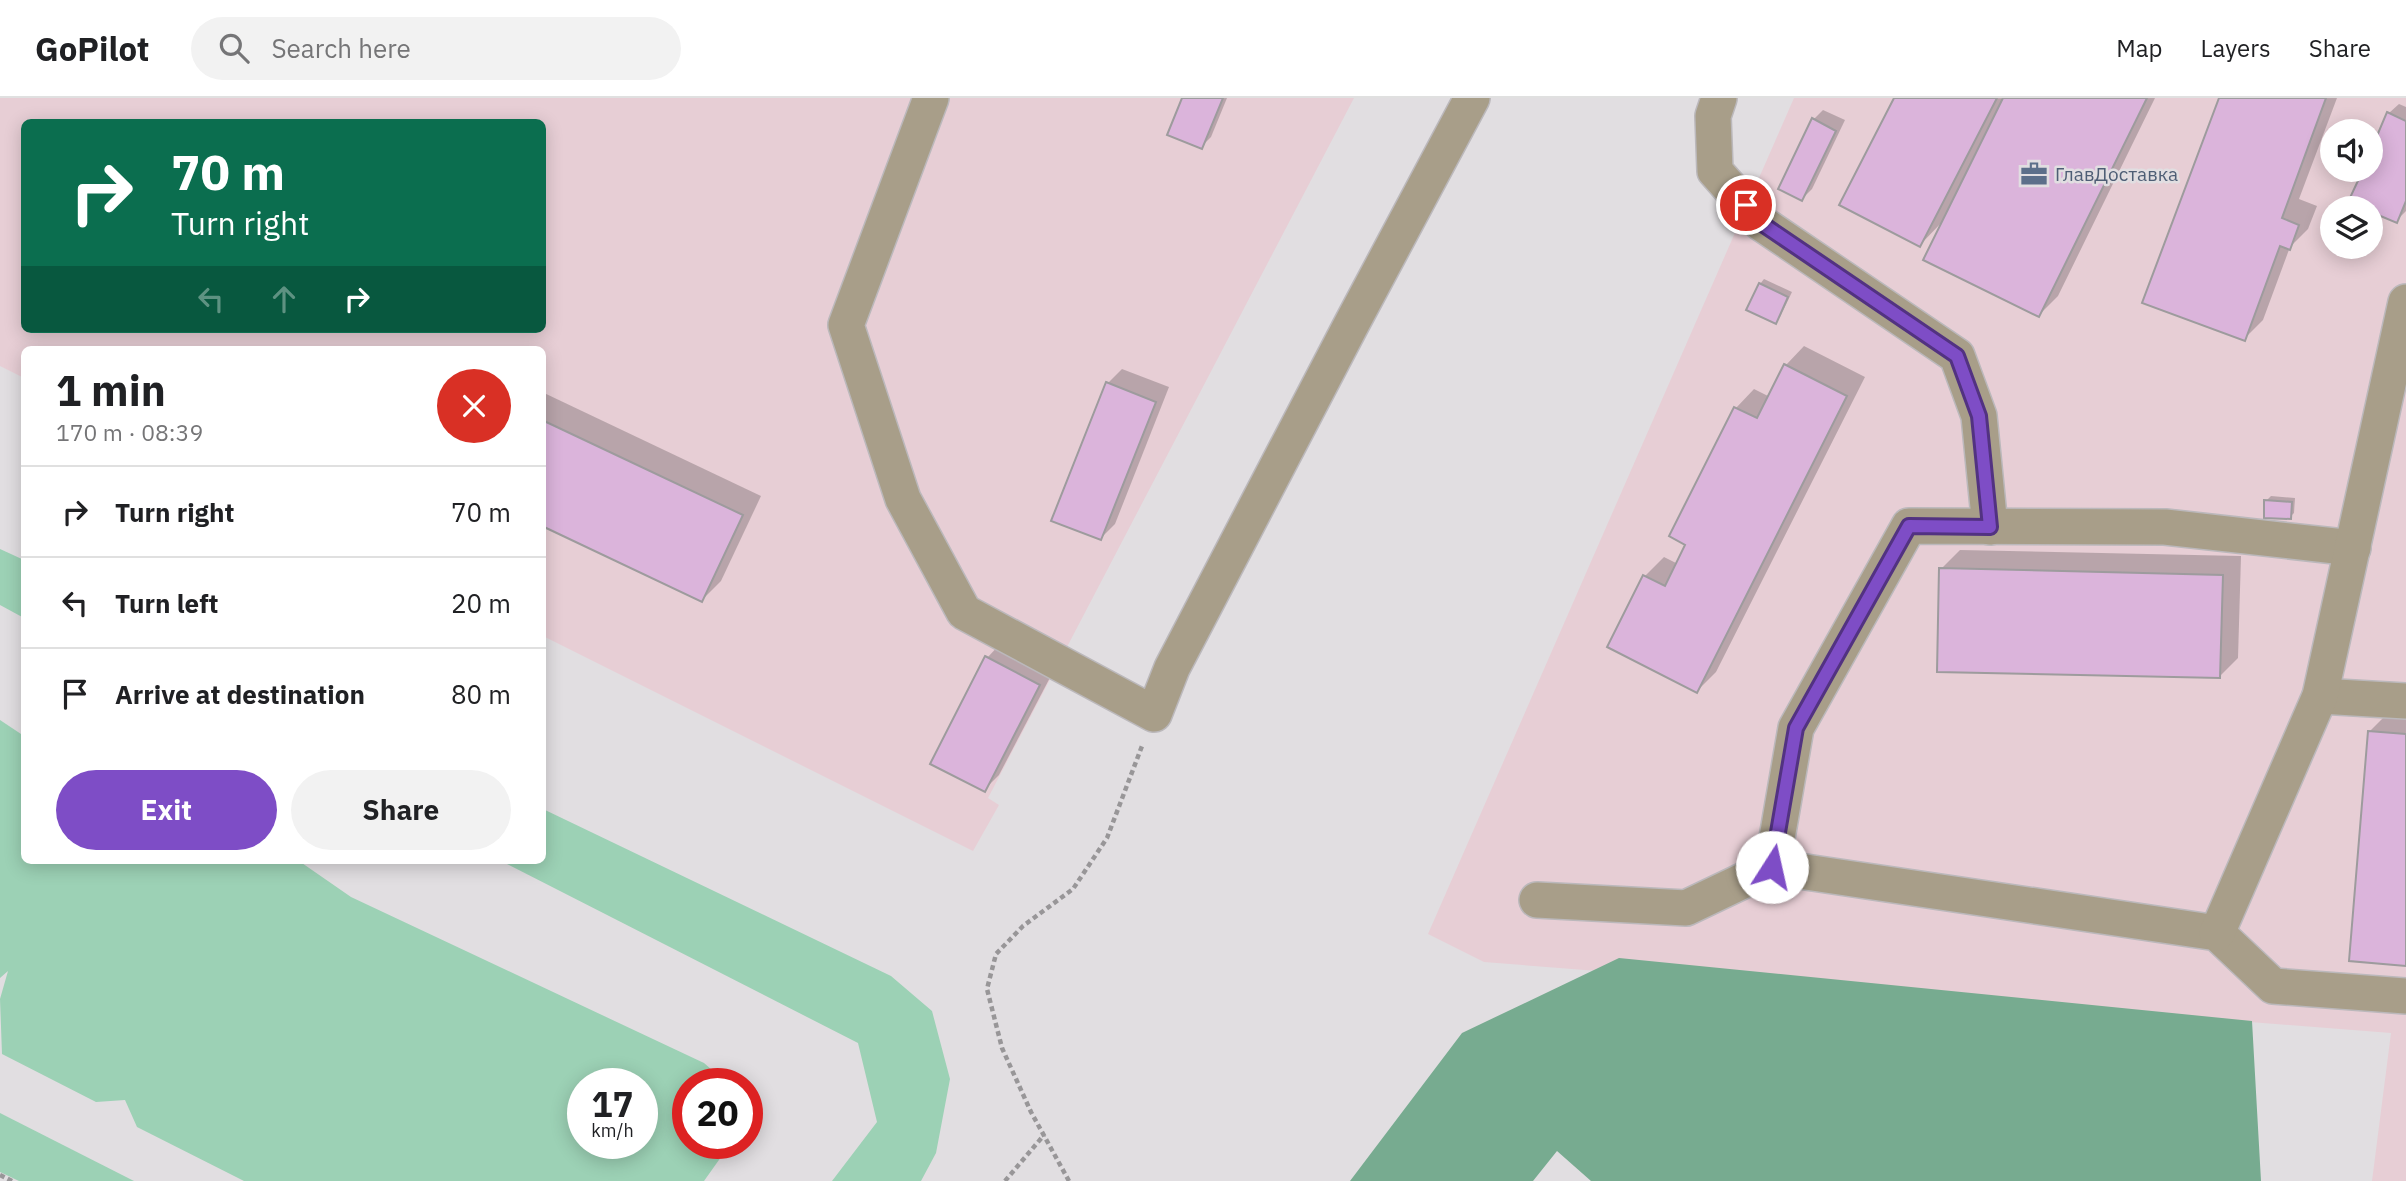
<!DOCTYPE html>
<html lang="en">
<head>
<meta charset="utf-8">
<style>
  body { margin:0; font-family:"IBM Plex Sans",sans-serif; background:#f2f2f2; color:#202124; height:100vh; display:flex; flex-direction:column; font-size:26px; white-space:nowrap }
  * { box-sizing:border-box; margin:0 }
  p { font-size:23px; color:#757577 }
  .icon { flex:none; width:38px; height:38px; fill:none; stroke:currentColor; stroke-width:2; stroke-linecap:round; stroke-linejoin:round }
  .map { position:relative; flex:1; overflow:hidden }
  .side { position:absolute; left:21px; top:248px; width:525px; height:518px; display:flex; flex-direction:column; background:#fff; border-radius:10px; box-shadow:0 4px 18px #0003 }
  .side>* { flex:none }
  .hud { position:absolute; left:21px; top:21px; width:525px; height:214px; border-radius:10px; box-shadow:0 4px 18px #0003; background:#0b6e4f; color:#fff; overflow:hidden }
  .buttons { position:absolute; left:2320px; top:21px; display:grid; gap:14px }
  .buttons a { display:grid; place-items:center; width:63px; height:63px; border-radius:50%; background:#fff; box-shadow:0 4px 18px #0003; font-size:35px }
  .speed { position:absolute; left:567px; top:970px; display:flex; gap:14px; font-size:35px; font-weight:700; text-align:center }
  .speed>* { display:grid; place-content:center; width:91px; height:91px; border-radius:50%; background:#fff; box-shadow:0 4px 18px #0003; line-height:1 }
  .speed small { font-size:18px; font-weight:400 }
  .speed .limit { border:10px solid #d22; background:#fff; color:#111 }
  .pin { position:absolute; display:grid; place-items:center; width:60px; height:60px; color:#fff; margin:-30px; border:4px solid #fff; border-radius:50%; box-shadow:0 2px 7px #0007 }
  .me { position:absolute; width:77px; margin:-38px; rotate:10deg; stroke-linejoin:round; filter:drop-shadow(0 0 5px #0008) }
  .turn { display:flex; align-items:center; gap:24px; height:147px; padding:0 35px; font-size:32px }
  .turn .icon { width:91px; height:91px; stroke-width:2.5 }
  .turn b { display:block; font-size:49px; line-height:60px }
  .lanes { display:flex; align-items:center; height:66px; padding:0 35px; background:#0003; justify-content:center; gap:35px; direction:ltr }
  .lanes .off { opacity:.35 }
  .round { display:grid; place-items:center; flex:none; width:74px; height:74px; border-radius:37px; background:#f2f2f2 }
  .head { display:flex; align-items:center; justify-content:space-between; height:119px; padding:0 35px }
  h1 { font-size:42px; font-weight:700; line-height:52px }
  .cta { display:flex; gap:14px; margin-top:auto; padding:14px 35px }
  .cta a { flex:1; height:80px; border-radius:42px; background:#7e4dc6; color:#fff; font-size:28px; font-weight:700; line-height:80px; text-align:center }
  .cta a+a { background:#f2f2f2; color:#202124 }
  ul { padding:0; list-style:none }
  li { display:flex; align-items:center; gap:21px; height:91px; padding:0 35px; border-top:2px solid #e0e0e0 }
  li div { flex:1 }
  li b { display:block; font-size:26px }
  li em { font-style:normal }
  header { display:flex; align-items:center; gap:42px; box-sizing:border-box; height:98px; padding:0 35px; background:#fff; border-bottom:2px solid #e0e0e0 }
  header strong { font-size:33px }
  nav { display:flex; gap:38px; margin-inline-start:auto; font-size:24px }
  .search { width:490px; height:63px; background:#f2f2f2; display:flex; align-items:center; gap:18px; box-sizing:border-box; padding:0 24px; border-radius:38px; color:#757577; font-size:26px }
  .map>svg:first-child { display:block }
</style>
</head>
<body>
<header>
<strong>GoPilot</strong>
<div class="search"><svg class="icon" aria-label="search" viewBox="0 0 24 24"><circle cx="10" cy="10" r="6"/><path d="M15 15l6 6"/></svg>Search here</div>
<nav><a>Map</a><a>Layers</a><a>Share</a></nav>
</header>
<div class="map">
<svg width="2406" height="1083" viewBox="0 0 2406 1083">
  <rect width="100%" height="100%" fill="#e1dee1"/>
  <g fill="#e7ced5" fill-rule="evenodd">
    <path d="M0,0h1354l-366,700 11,7 -26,46 -430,-215 -1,-286h-518v28l-24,-12zM24,24h518v207h-518z"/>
    <path d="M1794,0h612v1083h-34l19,-148 -907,-71 -56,-28zM2333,33h38v39h-38zM2333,110h38v39h-38z"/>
  </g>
  <g fill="#9cd1b5" fill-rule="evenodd">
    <path d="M0,451l24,11v58l-24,-13z"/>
    <path d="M0,622l24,16v125h275l52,36 353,166 23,20h-39v60h43l-27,38h-460l-107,-54 -12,-27 -29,2 -94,-48 -2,-55 8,-28 -8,7zM583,985h59v60h-59z"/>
    <path d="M543,711l348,167 41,35 18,68 -14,74 -15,28h-89l45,-59 -19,-79 -357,-182h41z"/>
    <path d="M0,1015l134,68h-115l-19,-9z"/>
  </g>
  <path fill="#77ab90" d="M1619,860l633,63 9,160h-670l-34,-30 -24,30h-183l112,-148z"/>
  <g fill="#0003">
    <path d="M1184,0h43l-16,39 -10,10z"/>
    <path d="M1896,0h259l-97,198 -19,19 -95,-95 -24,25z"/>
    <path d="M2221,0h116l-38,101 18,7 -9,23 -18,18 -27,73 -19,19z"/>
    <path d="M2399,6l7,3v104l-10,10 -45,-20 13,-31h7l18,-57z"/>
    <path d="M1823,12l22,10 -33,69 -10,10 11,-79z"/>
    <path d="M1764,181l28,13 -12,25 -5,5 -15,-38z"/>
    <path d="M1804,248l61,31 -149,295 -19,19 -52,-115 19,-19 14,7 10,-20 48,-136 18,-19 16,8 16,-32z"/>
    <path d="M1122,271l47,18 -54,137 -14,14 7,-155z"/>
    <path d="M542,294l219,104 -40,85 -19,19 -160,-76z"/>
    <path d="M2271,398l24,2 -1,15 -4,4 -24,-16z"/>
    <path d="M1960,452l281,6 -3,102 -19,19 -278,-108z"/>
    <path d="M1001,545l53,27 -55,105 -15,15 3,-132z"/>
    <path d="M2389,614l17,2v250l-36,-233z"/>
  </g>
  <g fill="#dbb4db" stroke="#9d9b9d" stroke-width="2">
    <path d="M1182,0h41l-21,51 -35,-14z"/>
    <path d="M1894,0h103l-77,149 -81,-42z"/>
    <path d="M2003,0h144l-108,219 -116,-57z"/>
    <path d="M2219,0h107l-44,120 17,7 -9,25 -10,-4 -35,95 -103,-38z"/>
    <path d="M2387,14l19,9v80l-9,22 -26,-11v-4h-8l-15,-6 15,-32h8v-20z"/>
    <path d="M1812,20l24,13 -34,70 -24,-12z"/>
    <path d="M1759,185l29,14 -12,27 -30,-14z"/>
    <path d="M1784,266l63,32 -150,297 -90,-46 36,-72 22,11 20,-41 -16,-9 65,-129 23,11z"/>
    <path d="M1106,284l50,20 -55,138 -50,-19z"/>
    <path d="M542,322l201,95 -41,87 -160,-76z"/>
    <path d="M2264,402l28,2 -1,17 -27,-1z"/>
    <path d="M1939,470l284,7 -3,103 -283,-6z"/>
    <path d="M985,558l55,29 -55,107 -55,-28z"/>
    <path d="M2368,633l38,3v232l-57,-5z"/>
  </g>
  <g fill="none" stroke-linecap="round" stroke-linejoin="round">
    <defs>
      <g id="minor">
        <path d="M931,0l-85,227 57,174 61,113 190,102 18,-46 179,-343 121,-227"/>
        <path d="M1719,0l-6,18 2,55 46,52 196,133 22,60 11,111"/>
        <path d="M2320,598l86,5"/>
        <path d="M1772,769l24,-139 113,-202 256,1 188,21"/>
        <path d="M1537,802l149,8 86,-41 445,66 56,53 133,10"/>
        <path d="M2217,835l103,-237 86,-394"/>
      </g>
    </defs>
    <use href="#minor" stroke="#bbb8bb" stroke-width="38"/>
    <g stroke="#989698" stroke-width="4.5" stroke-dasharray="5 3.5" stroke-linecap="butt">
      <path d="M0,1077l12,6"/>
      <path d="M1005,1083l39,-46"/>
      <path d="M1069,1083l-38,-69 -29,-64 -15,-59 9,-35 27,-28 50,-37 34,-51 35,-92"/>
    </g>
    <use href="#minor" stroke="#a89e89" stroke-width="35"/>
  </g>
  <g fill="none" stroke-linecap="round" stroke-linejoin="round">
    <defs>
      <path id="route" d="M1746,107l15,18 196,133 22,60 11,111 -81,-1 -113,202 -24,139"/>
    </defs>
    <use href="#route" stroke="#523281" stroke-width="18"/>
    <use href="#route" stroke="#7e4dc6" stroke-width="12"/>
  </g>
  <defs>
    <symbol id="office-bare" viewBox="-9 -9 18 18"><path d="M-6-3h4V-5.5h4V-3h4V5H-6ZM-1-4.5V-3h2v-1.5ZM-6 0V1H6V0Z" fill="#5c6f8a" stroke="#e1dee1" stroke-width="2.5" paint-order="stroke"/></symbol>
  </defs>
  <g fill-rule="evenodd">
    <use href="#office-bare" x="2015" y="57" width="38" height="38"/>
  </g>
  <g text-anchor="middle" stroke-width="5" stroke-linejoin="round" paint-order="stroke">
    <g font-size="19" fill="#4e5e75" stroke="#e1dee1" text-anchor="start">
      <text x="2055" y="83">ГлавДоставка</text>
    </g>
  </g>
</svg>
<div class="buttons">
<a><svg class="icon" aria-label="sound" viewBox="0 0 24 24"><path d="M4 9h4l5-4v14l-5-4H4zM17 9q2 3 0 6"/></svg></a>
<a><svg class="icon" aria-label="layers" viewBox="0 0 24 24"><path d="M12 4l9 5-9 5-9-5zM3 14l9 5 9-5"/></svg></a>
</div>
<div class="speed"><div>17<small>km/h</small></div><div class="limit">20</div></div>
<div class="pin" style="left:1746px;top:107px;background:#d93025"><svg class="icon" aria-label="arrive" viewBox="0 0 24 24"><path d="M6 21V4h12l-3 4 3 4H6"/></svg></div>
<svg class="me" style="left:1772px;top:769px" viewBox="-20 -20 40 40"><circle r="19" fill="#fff"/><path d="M0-13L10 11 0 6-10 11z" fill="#7e4dc6"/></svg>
<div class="hud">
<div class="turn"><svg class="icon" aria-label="right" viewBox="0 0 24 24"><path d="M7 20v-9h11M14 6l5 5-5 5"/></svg><div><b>70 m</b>Turn right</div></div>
<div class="lanes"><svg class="icon off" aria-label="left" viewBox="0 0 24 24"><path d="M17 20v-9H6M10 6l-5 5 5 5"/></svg><svg class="icon off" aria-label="ahead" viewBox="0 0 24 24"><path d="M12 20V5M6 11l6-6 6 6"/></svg><svg class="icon" aria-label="right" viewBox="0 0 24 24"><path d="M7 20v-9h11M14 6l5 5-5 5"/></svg></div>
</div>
<section class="side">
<div class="head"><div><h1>1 min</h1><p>170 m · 08:39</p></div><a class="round" style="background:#d93025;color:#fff"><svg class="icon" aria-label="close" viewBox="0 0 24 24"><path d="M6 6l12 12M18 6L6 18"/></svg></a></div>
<ul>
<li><svg class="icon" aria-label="right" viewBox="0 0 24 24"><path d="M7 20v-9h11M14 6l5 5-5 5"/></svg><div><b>Turn right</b></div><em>70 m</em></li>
<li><svg class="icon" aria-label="left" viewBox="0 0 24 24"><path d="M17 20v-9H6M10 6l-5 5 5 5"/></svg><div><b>Turn left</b></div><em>20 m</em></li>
<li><svg class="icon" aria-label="arrive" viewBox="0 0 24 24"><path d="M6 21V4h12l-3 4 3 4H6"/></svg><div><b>Arrive at destination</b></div><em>80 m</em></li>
</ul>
<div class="cta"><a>Exit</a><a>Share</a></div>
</section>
</div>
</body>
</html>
